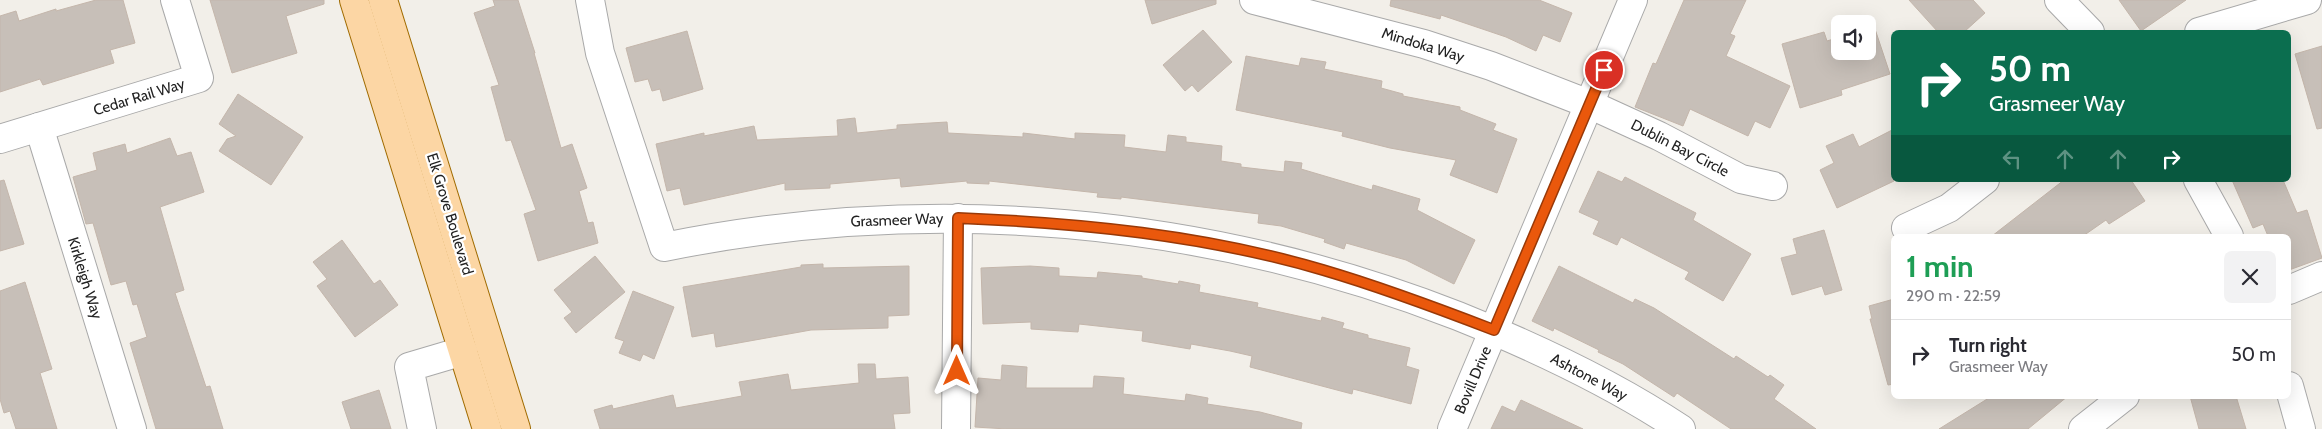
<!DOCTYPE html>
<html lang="en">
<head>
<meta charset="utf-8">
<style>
  body { margin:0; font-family:Cabin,sans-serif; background:#f2f2f3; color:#2b2b33; height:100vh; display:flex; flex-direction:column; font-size:19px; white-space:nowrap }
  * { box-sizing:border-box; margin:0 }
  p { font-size:16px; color:#7c7c81 }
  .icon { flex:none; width:28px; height:28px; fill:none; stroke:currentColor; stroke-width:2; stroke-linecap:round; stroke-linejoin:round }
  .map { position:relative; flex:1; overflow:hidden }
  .drawer { position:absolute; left:1891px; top:234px; width:400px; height:165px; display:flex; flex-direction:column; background:#fff; border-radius:8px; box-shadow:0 5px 20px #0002 }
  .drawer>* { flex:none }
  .hud { position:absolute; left:1891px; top:30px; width:400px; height:152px; border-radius:8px; box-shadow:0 5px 20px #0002; background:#0b6e4f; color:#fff; overflow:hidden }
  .fabs { position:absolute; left:1831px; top:15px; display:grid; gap:10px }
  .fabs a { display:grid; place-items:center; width:45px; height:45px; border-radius:8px; background:#fff; box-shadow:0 5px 20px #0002; font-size:25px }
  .pin { position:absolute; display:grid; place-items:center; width:42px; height:42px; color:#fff; margin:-21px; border:2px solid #fff; border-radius:50%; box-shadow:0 1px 5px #0007 }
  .me { position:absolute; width:55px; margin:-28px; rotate:0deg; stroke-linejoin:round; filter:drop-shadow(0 0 4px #0008) }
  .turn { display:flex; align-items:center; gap:18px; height:105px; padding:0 15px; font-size:22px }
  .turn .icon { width:65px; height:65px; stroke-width:2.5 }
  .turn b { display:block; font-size:35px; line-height:42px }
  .lanes { display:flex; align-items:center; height:48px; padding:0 15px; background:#0003; justify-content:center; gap:25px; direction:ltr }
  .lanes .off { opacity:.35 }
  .round { display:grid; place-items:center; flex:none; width:52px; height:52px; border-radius:8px; background:#f2f2f3 }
  .overview { display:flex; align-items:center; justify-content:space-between; height:85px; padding:0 15px }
  h1 { font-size:30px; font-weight:800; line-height:38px; color:#1e9e55 }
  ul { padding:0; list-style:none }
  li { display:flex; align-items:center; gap:15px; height:70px; padding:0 15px; border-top:1px solid #e1e1e2 }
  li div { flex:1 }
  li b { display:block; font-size:19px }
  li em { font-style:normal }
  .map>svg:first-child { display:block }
</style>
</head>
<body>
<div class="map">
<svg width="2322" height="429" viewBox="0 0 2322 429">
  <rect width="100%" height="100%" fill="#f2efe9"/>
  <g fill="#c7bfb8" stroke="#c4b6ab">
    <path d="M96,0h27l12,43 -25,7 4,13 -71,22 -3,-6 -40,13v-76l16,-5 3,10 37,-12v2z"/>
    <path d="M210,0h114v4l-38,12 11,37 -65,20z"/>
    <path d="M493,0h25l17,53h-1l27,95 11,-4 15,44 -8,3 9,32 5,-1 5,21 -60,18 -14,-47 12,-4 -25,-70 -5,1 -15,-54 8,-2 -25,-72 21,-7z"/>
    <path d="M1145,0h71v4l-64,20z"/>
    <path d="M1391,0h148l33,13 -12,29 -17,-7 -7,16 -30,-14 -65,-22 -1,4 -50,-13z"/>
    <path d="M1684,0h62l-16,34 5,2 -9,20 64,30 -20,42 -15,-7 -7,15 -58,-27 -7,17 -48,-19 18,-44 3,1z"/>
    <path d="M1909,0h64l12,13 -21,19h-26z"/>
    <path d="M2119,0h67l-45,31z"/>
    <path d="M1874,26l16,48 -49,16 1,5 -42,13 -18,-64 42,-12 3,9 13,-4v14h28v-23z"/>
    <path d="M1203,30l29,32 -34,30 -6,-7 -7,6 -22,-26z"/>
    <path d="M687,31l16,58 -40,12 -3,-12 -8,2 -4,-12 -13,3 -9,-34z"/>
    <path d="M2322,46v82l-5,1 -22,-75z"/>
    <path d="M1246,56l53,10 2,-8 25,4 -2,7 58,12 -1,7 22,6v2l57,11v3l36,14 -3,6 24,9 -20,54 -47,-18 6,-15 -66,-12 -48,-12 1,-4 -107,-22z"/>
    <path d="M238,94l65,43 -32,48 -52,-34 8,-12 9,-3 -17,-12z"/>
    <path d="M855,118l2,15 40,-4v-4l50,-3 1,11 75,4v-4l52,6v-6l50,2 -1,12 42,5 2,-17 18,2v5l36,4 -1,15 20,3v3l43,5 1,-11 17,2 -1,6 71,21 1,-5 47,14 -3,11 58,30 -21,44 -48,-24 -60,-17 -2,6 -20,-7 1,-3 -44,-13 -23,-3 1,-9 -138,-17v2l-24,-2 1,-4 -109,-12v3l-22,-1v-2l-66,6 -1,-9 -70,6v4l-45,2v-7l-101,22 -4,-17 -13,3 -11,-47 48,-11v3l50,-10 3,14 81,-4 -1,-16z"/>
    <path d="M1894,129v52l-57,27 -17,-38 14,-7 -8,-17 27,-12 6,13z"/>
    <path d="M170,138l7,18 14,-4 13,40 -44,15 24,83 -9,3 31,94 4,-1 13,43h-67l-26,-86 17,-6 -10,-33 -4,1 -7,-24 -15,4 -18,-62 -7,1 -13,-47 24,-7 -4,-17 32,-9 2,9z"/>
    <path d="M1598,171l24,11 3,-5 71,36 -3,7 58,34 -28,47 -38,-22 4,-7 -68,-35 -4,8 -24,-11 6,-13 -20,-9z"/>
    <path d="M4,180l20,64 -24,7v-70z"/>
    <path d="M2064,180h67l14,21 -36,23 -3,-4 -23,16h-91z"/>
    <path d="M2232,180h51l14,33 10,-3 15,48 -33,12v-34h-21l-5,-12 -10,4z"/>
    <path d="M1824,230l18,60 -17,5 -3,-9 -30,9 -11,-37 16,-4 -4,-15z"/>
    <path d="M342,240l32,44 6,-4 18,25 -43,32 -38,-51 10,-7 -14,-17z"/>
    <path d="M595,256l30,36 -49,41 -12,-15 8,-6 -18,-22z"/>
    <path d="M823,264v4l86,-2v49l-21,1v12l-77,2 -95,17 -2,-14 -22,4 -9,-50 118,-20v-2z"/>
    <path d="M1030,266l29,2v8l38,2 1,-6 44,4v2l36,6 1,-3 21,4 -1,7 59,11 -1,4 64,14 1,-4 22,6 -2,5 26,7v3l42,10 -4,18 13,4 -8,34 -58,-15 -1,5 -102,-27 2,-11 -22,-5 -39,-7 -1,5 -48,-8 1,-10 -64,-7 -1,8 -47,-3v-7l-48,2 -2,-56z"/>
    <path d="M1559,266l74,37 2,-4 19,9 80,51 2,-3 32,21 2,-2 14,10 -10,14 42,30h-85l-54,-36 -3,4 -51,-33 -25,-12 1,-2 -45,-22 -1,3 -21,-10z"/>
    <path d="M25,282l27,87 -12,4 17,56h-41l-6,-18 -6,2 -4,-14v-108z"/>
    <path d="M633,291l41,16 -20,52 -11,-5 -3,7 -21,-8 5,-12 -9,-3z"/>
    <path d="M1894,299v85l-6,1 -18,-66h2l-3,-13z"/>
    <path d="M858,364h17l1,15 32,-2 2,36 -17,1 2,15h-295l-6,-19 18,-5 1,4 60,-14 3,13 66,-12 -3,-14 49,-8 3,16 68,-7z"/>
    <path d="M1002,365l25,2 -1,21h67l1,-12 30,2 -1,16 62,7 1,-7 22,4 -1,6 53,8 42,11 -1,6h-294l-32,-2 3,-49 23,2z"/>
    <path d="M379,390l12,39h-40l-9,-27z"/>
    <path d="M1992,396h76l-40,33h-89z"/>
    <path d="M2190,396h46l10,33h-47z"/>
    <path d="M1521,400l62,29h-92l11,-23 13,6z"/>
  </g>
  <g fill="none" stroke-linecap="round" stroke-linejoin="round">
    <defs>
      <g id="minor">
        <path d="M590,0l10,53 64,194c267,-54 541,-30 794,69 77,31 154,67 223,113"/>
        <path d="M1254,0l170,44 67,22 98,38 70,32 82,43 32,7"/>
        <path d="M2059,0l31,32"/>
        <path d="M2199,32l108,-32"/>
        <path d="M39,127l93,302"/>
        <path d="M0,139l199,-61 -24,-78"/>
        <path d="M2198,180l31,56"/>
        <path d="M1906,228l43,-20 36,-28"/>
        <path d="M2289,290l33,-14"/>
        <path d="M2289,386l12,43"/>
        <path d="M422,429l-13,-62 54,-16"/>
        <path d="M956,429l2,-211"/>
        <path d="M1452,429l181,-429"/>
        <path d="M2083,429l42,-33"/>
      </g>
      <g id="major">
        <path d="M354,0l133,429"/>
        <path d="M383,0l133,429"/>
      </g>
    </defs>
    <use href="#minor" stroke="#a9a9a9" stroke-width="30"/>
    <use href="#major" stroke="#a06b00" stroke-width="30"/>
    <use href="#minor" stroke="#fff" stroke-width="28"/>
    <use href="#major" stroke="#fcd6a4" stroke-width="28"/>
  </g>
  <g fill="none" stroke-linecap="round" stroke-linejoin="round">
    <defs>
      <path id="route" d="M957,371l1,-153c123,5 246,17 365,52 58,17 114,38 171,60l110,-260"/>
    </defs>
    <use href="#route" stroke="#983908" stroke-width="12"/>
    <use href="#route" stroke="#ea580c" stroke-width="9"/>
  </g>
  <g text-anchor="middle" stroke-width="4.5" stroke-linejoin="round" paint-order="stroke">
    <g font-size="15" fill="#222" stroke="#fff">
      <text transform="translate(1423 45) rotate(17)" y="5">Mindoka Way</text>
      <text transform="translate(139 97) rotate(-17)" y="5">Cedar Rail Way</text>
      <text transform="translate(1680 148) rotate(27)" y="5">Dublin Bay Circle</text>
      <text transform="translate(450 214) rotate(73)" y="5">Elk Grove Boulevard</text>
      <text transform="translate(897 220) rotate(-2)" y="5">Grasmeer Way</text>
      <text transform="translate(85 278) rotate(73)" y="5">Kirkleigh Way</text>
      <text transform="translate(1589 377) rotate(28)" y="5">Ashtone Way</text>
      <text transform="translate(1473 380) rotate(-67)" y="5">Bovill Drive</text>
    </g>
  </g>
</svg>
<div class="fabs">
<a><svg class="icon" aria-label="sound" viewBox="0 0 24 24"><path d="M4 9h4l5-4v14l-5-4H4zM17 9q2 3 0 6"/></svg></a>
</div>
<div class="pin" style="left:1604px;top:70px;background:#d93025"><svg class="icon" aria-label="arrive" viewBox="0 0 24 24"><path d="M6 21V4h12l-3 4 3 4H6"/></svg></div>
<svg class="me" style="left:957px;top:371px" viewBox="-20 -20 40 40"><path d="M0-17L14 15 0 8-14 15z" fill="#ea580c" stroke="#fff" stroke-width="4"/></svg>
<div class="hud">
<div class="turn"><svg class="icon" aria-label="right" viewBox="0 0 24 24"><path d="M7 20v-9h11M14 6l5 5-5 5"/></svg><div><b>50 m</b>Grasmeer Way</div></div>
<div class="lanes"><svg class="icon off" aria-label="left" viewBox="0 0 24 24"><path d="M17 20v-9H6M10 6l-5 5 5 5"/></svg><svg class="icon off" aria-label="ahead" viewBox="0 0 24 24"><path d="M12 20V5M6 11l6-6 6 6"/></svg><svg class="icon off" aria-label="ahead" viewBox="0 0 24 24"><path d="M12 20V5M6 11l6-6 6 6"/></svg><svg class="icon" aria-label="right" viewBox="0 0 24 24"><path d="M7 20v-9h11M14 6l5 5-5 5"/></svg></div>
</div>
<section class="drawer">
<div class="overview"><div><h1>1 min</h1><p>290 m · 22:59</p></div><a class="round"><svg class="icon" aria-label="close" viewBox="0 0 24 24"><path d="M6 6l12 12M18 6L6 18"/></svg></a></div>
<ul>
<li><svg class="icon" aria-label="right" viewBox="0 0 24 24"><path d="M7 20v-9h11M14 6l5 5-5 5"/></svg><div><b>Turn right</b><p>Grasmeer Way</p></div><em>50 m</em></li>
</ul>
</section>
</div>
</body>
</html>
